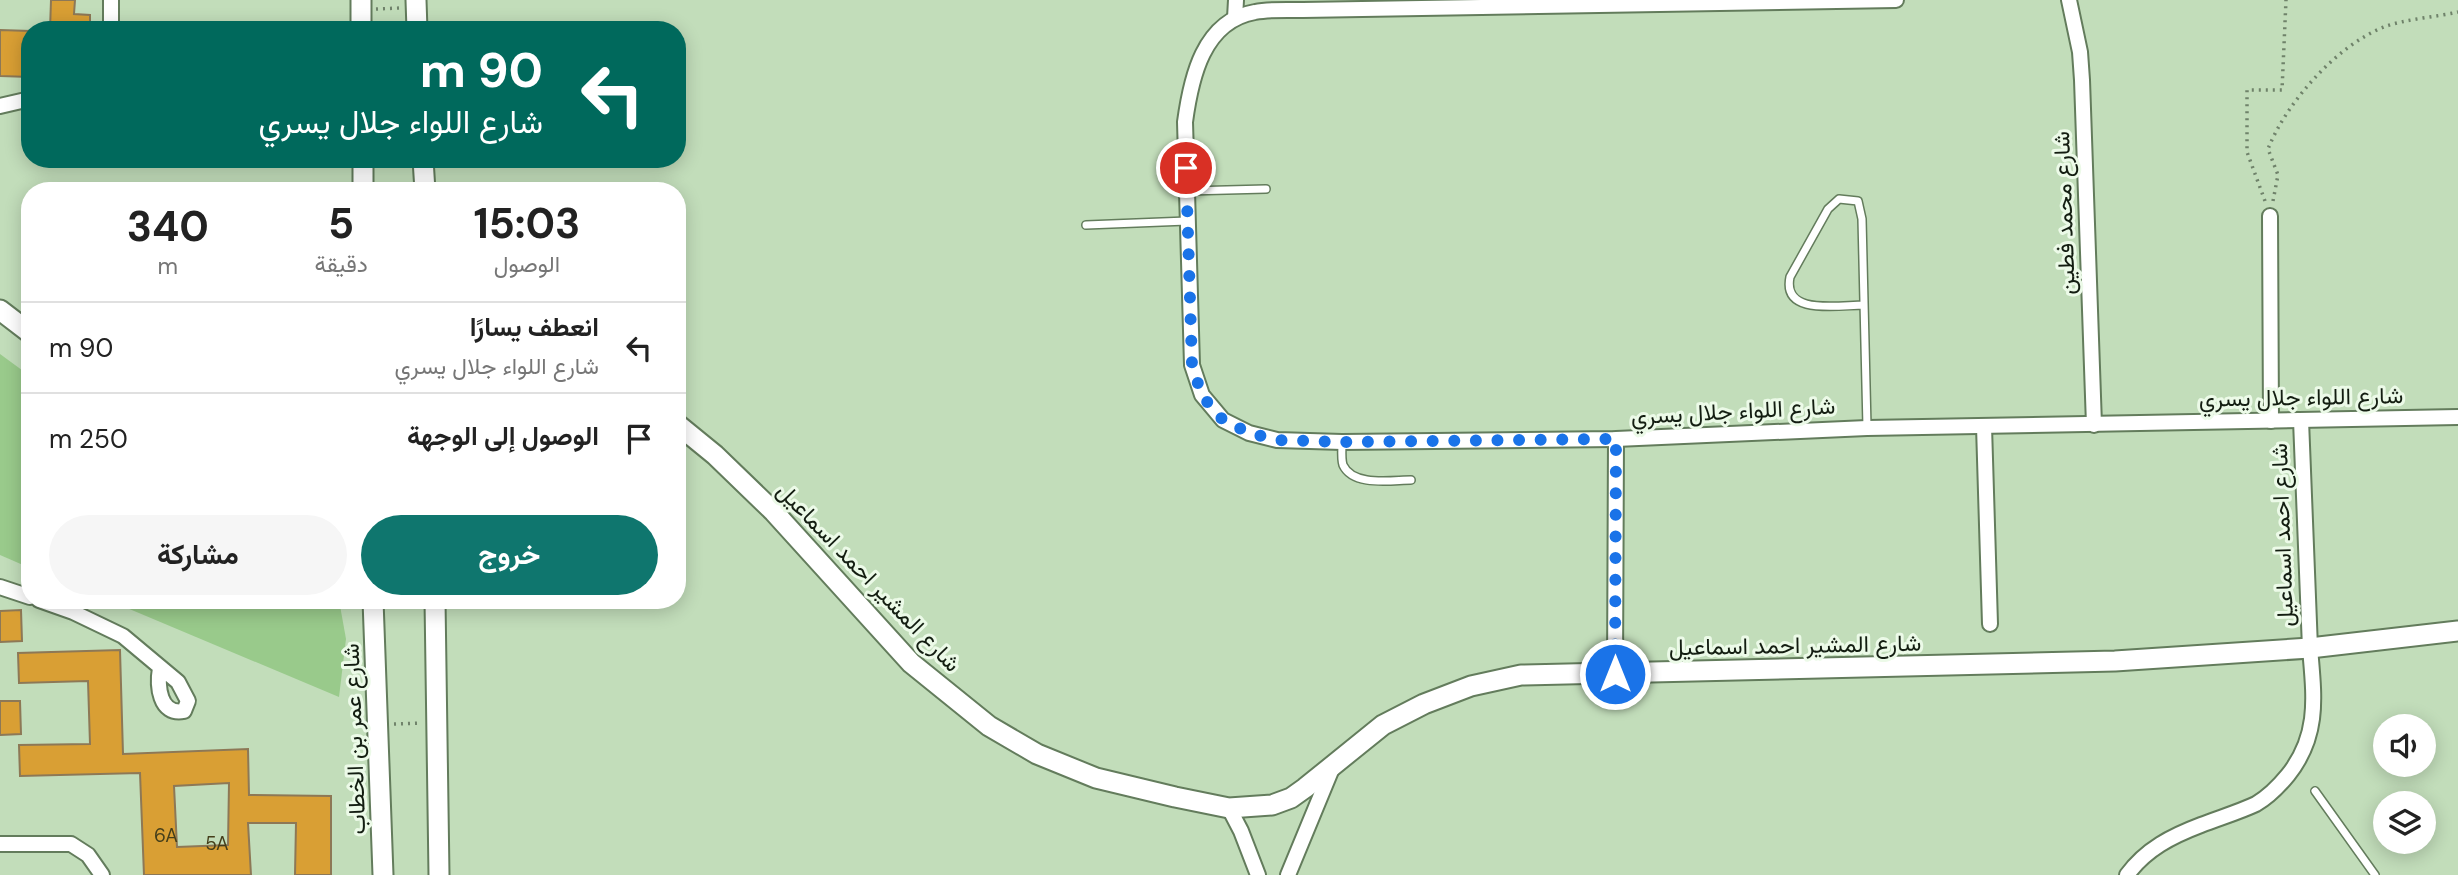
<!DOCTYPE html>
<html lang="ar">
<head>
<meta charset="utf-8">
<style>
  body { margin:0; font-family:"DM Sans",Vazirmatn,sans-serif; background:#f6f6f6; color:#222; direction:rtl; height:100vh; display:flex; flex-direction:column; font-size:26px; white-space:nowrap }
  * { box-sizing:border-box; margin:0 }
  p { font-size:23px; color:#767676 }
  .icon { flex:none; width:38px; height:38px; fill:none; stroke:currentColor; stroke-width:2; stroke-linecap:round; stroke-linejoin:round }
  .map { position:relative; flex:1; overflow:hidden; direction:ltr }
  .drawer { position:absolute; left:21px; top:182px; width:665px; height:427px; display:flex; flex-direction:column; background:#fff; border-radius:28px; box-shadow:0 4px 18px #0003; direction:rtl }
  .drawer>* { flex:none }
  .banner { position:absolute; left:21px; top:21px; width:665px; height:147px; border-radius:28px; box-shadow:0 4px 18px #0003; direction:rtl; background:#00695c; color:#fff; overflow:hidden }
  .tools { position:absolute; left:2373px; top:714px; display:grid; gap:14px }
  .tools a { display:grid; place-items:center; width:63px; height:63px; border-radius:50%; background:#fff; box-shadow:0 4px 18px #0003; font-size:35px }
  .pin { position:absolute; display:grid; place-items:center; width:60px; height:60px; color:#fff; margin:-30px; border:4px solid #fff; border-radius:50%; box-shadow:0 2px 7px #0007 }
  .me { position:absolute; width:77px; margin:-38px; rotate:0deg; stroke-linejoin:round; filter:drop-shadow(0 0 5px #0008) }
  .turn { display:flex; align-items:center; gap:24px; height:147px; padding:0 28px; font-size:32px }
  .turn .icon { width:91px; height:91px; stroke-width:2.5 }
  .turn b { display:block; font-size:49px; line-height:60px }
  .eta { display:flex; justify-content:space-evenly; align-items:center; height:119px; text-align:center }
  .eta b { font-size:42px; font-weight:700; line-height:49px }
  .button { display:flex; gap:14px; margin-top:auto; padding:14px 28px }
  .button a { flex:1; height:80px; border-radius:42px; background:#0f766e; color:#fff; font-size:28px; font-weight:700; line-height:80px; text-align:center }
  .button a+a { background:#f6f6f6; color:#222 }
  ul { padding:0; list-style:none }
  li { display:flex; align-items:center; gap:21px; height:91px; padding:0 28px; border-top:2px solid #e0e0e0 }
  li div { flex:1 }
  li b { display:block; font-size:26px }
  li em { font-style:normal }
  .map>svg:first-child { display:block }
</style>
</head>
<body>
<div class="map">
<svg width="2458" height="875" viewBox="0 0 2458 875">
  <rect width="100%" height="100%" fill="#c2ddba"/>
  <g fill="#99ca8b">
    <path d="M0,354l30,22v192l-30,-13z"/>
    <path d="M108,600h231l7,39 -7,58z"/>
  </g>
  <g fill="#d99f34" stroke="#8d7856" stroke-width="2" fill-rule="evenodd">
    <path d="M51,0h24l-1,14 16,1v15h-40z"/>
    <path d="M0,30l30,1v46l-30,-1z"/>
    <path d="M21,610l1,31 -22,1v-31z"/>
    <path d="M120,650l3,104 125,-5 1,46 82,1v79h-36l1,-52h-48l3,52h-107l-4,-102 -120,3 -1,-31 71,-1 -2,-63 -69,2 -1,-30zM229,783l-1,62 -51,2 -3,-61z"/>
    <path d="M0,701h20l1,33 -21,1z"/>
  </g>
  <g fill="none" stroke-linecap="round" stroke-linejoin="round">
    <defs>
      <g id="service">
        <path d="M1188,191l78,-2"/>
        <path d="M1086,225l101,-4"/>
        <path d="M1864,305c-26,0 -82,11 -74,-28l38,-68 11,-10 19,2 4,18 5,208"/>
        <path d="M1342,442c0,6 -1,17 1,23 10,22 49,15 68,15"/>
        <path d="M2315,791l60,84"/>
      </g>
      <g id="minor">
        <path d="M1896,0l-593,10c-15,0 -33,-1 -48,2 -52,9 -64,66 -70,110l7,243 10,30 21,25 26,13 28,7 65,2 274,-3 251,-11 591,-11"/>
        <path d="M2069,0l11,52 2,28 12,345"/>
        <path d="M1235,18l1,-18"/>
        <path d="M111,30v-30"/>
        <path d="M0,106l30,-7"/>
        <path d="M2270,216l1,205"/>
        <path d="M1984,426l6,198"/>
        <path d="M0,587l30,10"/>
        <path d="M39,600l34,12 50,24 55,46 10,19 -4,10c-25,5 -27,-26 -24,-43"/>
        <path d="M1615,674l1,-235"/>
        <path d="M1229,808l12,23 17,44"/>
        <path d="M0,844h71l17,11 14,20"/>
        <path d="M1288,875l45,-109"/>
        <path d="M2127,875c19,-26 45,-39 74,-50 18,-7 38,-13 55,-21 12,-7 23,-18 32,-29 32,-40 26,-79 22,-127l-9,-228"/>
      </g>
      <g id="tertiary">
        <path d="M361,0v30"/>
        <path d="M416,0l1,30"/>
        <path d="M363,159v32"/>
        <path d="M423,159l2,32"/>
        <path d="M0,310l30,23"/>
        <path d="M677,424l38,31 59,57 137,151 78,63 48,28 59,24 79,19 54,11 43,-3 19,-7 14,-10 78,-63 41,-21 47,-18 50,-11 594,-14 195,-13 148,-17"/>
        <path d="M373,600l10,275"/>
        <path d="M435,600l4,275"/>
      </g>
    </defs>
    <use href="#service" stroke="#637c5c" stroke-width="10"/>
    <use href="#minor" stroke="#637c5c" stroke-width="18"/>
    <use href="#tertiary" stroke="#637c5c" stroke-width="23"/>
    <g stroke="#6f826a" stroke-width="3.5" stroke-dasharray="2 5" stroke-linecap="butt">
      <path d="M376,9l24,-1"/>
      <path d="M2265,201l-18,-49v-62h35l4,-90"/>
      <path d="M2273,201l5,-26 -10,-26c18,-46 69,-104 116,-122 21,-8 52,-10 74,-15"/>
      <path d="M394,724l27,-1"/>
    </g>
    <use href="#service" stroke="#fff" stroke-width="7"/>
    <use href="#minor" stroke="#fff" stroke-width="14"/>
    <use href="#tertiary" stroke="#fff" stroke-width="19"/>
  </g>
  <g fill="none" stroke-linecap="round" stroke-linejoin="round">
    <path stroke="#1a73e8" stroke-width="12" stroke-dasharray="0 21.6" d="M1186,168l6,197 10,31 21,24 26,13 28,7 65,2 274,-3 -1,235"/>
  </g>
  <g text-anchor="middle" stroke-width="6" stroke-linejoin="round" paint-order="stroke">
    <g font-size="19" fill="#443e1a">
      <text x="166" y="842">6A</text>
      <text x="217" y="850">5A</text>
    </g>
    <g font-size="23" fill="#131d11" stroke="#ecfae8">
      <text transform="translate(2064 213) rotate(-92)" y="8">شارع محمد فطين</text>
      <text transform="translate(2301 397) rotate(-1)" y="8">شارع اللواء جلال يسري</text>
      <text transform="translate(1733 411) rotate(-3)" y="8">شارع اللواء جلال يسري</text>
      <text transform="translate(2282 535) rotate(-92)" y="8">شارع احمد اسماعيل</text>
      <text transform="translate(869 577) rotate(46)" y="8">شارع المشير احمد اسماعيل</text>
      <text transform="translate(1795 645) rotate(-1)" y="8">شارع المشير احمد اسماعيل</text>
      <text transform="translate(354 739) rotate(-92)" y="8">شارع عمر بن الخطاب</text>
    </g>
  </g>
</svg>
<div class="tools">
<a><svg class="icon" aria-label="sound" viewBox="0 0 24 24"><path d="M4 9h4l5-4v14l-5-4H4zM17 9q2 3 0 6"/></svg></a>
<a><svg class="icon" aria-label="layers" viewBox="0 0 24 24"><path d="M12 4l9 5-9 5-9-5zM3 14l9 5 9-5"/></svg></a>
</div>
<div class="pin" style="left:1186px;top:168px;background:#d93025"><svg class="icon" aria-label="arrive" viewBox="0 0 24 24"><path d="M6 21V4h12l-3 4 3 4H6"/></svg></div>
<svg class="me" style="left:1615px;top:674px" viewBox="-20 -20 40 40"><circle r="17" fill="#1a73e8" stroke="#fff" stroke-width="3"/><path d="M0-11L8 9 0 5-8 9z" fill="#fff"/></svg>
<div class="banner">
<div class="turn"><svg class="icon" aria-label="left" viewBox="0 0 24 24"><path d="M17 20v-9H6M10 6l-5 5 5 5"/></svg><div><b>90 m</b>شارع اللواء جلال يسري</div></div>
</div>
<section class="drawer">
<div class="eta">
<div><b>15:03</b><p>الوصول</p></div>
<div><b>5</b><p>دقيقة</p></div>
<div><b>340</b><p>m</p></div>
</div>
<ul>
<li><svg class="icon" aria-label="left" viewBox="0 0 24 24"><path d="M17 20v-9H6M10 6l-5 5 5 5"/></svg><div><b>انعطف يسارًا</b><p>شارع اللواء جلال يسري</p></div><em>90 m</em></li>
<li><svg class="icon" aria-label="arrive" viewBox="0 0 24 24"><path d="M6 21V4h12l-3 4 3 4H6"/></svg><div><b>الوصول إلى الوجهة</b></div><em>250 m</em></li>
</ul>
<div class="button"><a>خروج</a><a>مشاركة</a></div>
</section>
</div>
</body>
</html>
